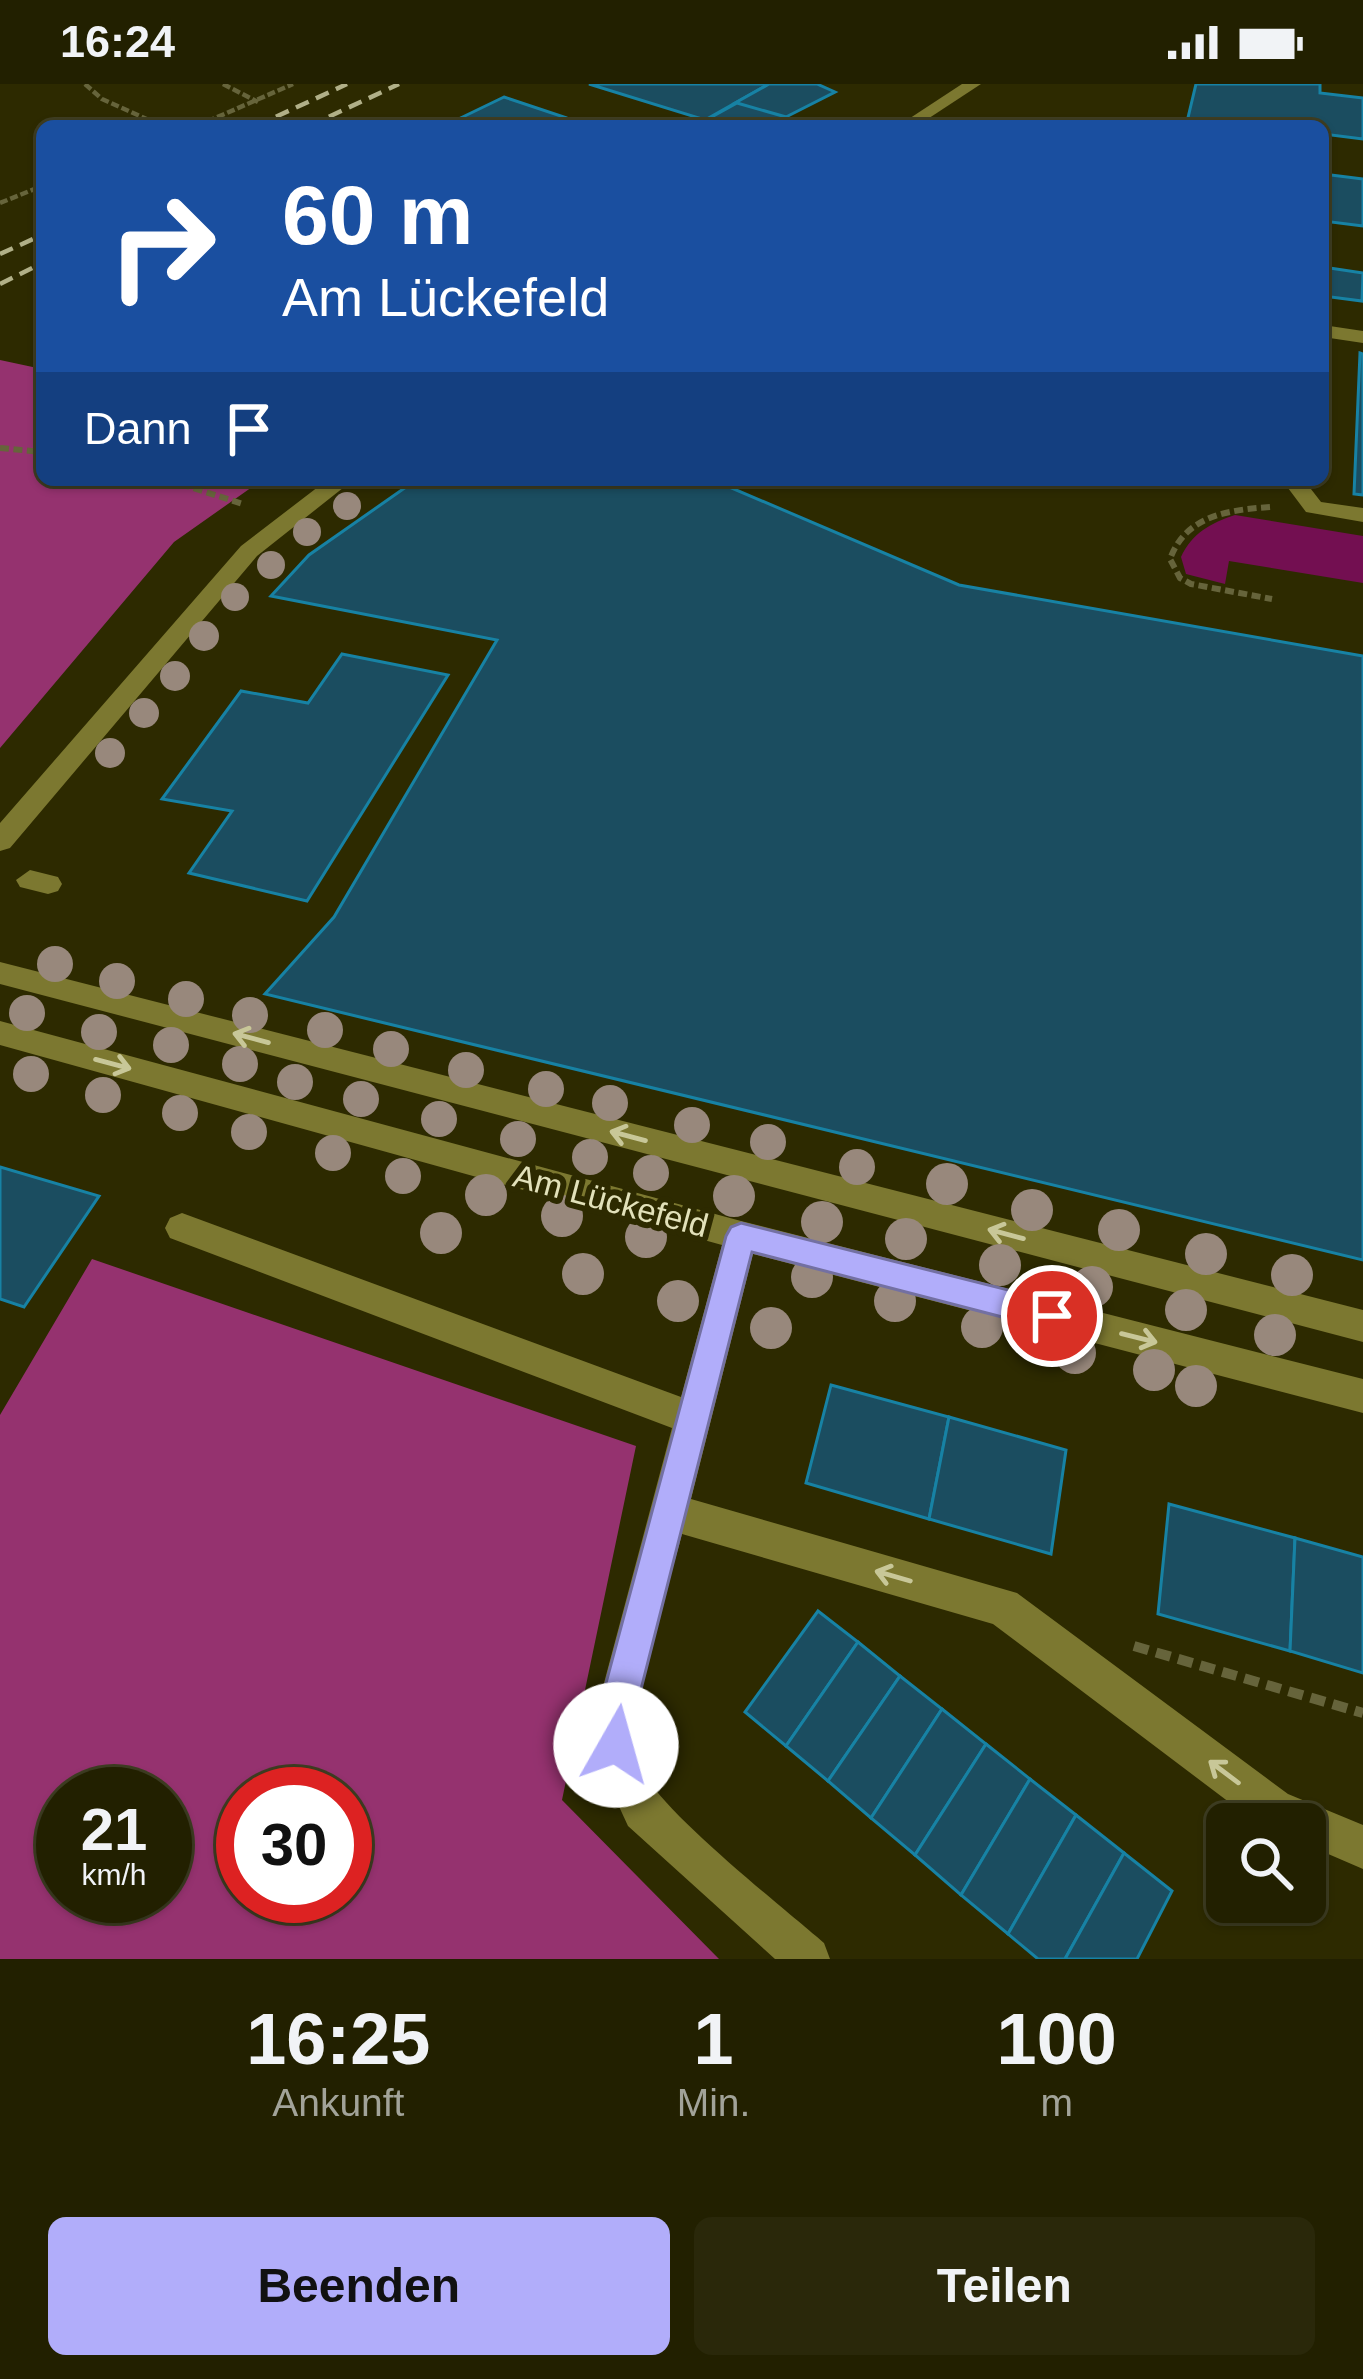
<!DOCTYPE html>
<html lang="de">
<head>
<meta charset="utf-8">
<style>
  body { margin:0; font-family:Arial,sans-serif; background:#2a280a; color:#f1f3f6; height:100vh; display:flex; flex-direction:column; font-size:45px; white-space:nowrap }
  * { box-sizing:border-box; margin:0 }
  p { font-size:39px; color:#a2a399 }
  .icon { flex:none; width:66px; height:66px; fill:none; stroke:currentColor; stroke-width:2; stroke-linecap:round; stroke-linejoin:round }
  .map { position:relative; height:1875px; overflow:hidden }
  .sheet { display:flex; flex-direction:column; background:#222000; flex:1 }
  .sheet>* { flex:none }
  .banner { position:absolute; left:36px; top:36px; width:1293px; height:366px; border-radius:18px; box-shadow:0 3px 9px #0004,0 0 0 3px #3f3e22; background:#1a4fa0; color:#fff; overflow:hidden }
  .buttons { position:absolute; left:1206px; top:1719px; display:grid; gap:24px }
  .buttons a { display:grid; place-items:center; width:120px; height:120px; border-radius:18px; background:#222000; box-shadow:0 3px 9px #0004,0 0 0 3px #3f3e22; font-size:60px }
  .speed { position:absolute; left:36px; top:1683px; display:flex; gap:24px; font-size:60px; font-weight:700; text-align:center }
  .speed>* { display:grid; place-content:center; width:156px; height:156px; border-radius:50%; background:#222000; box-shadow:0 3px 9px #0004,0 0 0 3px #3f3e22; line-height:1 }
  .speed small { font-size:30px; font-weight:400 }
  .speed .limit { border:18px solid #d22; background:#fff; color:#111 }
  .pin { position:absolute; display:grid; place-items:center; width:102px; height:102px; color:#fff; margin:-51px; border:6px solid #fff; border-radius:50%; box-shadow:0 3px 12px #0007 }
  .me { position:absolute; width:132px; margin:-66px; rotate:7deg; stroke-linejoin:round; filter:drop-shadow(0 0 9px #0008) }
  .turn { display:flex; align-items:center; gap:42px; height:252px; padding:0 48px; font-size:54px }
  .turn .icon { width:156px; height:156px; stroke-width:2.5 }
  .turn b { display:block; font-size:84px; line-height:102px }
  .then { display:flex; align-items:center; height:114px; padding:0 48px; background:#0003; gap:24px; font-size:45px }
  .eta { display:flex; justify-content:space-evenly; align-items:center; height:204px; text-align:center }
  .eta b { font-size:72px; font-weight:800; line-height:84px }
  .cta { display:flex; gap:24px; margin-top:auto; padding:24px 48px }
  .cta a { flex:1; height:138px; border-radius:18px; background:#b1adfa; color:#111; font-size:48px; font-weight:800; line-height:138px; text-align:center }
  .cta a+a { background:#2a280a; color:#f1f3f6 }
  .status { display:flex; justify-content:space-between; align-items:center; height:84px; padding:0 60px; background:#222000; direction:ltr }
  .status svg { height:33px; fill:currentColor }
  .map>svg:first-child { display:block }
</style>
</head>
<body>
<div class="status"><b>16:24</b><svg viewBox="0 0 49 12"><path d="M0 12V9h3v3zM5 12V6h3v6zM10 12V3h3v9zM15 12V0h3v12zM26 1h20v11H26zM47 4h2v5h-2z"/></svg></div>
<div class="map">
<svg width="1363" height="1875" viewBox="0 0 1363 1875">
  <rect width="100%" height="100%" fill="#2d2a00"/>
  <path fill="#730f51" d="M1235,431l128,21v47l-134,-22 -4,23 -39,-10 -5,-17c11,-24 30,-34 54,-42z"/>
  <g fill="#95326f" fill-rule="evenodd">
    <path d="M0,276l42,9v111h220l-88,62 -174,206z"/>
    <path d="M92,1175l544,187 -74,354 157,159h-719v-544zM165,1710v102h-102v-102zM243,1710h102v102h-102z"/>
  </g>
  <g fill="#1b4d60" stroke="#1782a4" stroke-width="3">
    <path d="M589,0h180l-64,36z"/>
    <path d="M769,0h48l18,8 -51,26 -49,-15z"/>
    <path d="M1196,0h124v9l43,5v41l-40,-5v-8h-137z"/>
    <path d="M504,13l60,20 -18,9h-102z"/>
    <path d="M737,19l49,14v3l-10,6h-45l-23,-7z"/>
    <path d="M1323,90l40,5v47l-40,-5z"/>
    <path d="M1323,183l40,6 -1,28 -39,-5z"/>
    <path d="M1360,269l3,1v141l-9,-1z"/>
    <path d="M416,396h297l246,105 404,71v604l-1098,-266 69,-77 163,-277 -226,-44 38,-41z"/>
    <path d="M342,570l106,21 -141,226 -118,-28 43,-62 -70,-12 79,-108 67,12z"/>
    <path d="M0,1083l99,29 -75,111 -24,-8z"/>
    <path d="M831,1301l118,32 -20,102 -123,-36z"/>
    <path d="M949,1333l117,33 -15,104 -122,-35z"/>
    <path d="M1169,1420l126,34 -5,113 -132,-37z"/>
    <path d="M1295,1454l68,19v116l-73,-22z"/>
    <path d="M818,1527l40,31 -72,104 -41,-34z"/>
    <path d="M858,1558l42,34 -72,105 -42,-35z"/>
    <path d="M900,1592l42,33 -71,109 -43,-37z"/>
    <path d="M942,1625l44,35 -71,111 -44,-37z"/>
    <path d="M986,1660l44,35 -69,116 -46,-40z"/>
    <path d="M1030,1695l46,36 -68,119 -47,-39z"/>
    <path d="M1076,1731l48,38 -59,106h-27l-30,-25z"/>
    <path d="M1124,1769l48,38 -35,68h-72z"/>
  </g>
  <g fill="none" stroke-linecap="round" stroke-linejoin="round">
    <g stroke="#66643b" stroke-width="4.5" stroke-dasharray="8 3" stroke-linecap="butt">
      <path d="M85,0l17,15 60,27"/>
      <path d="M223,0l35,18"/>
      <path d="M197,42l96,-42"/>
      <path d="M0,119l42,-17"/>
    </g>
    <g stroke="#66643b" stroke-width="6" stroke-dasharray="9 4.5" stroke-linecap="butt">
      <path d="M0,364l42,4"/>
      <path d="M168,396l75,24"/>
      <path d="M1270,423c-41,3 -84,8 -100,52l10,19 11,6 81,15"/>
    </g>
    <path stroke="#66643b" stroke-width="10" stroke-dasharray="15 8" stroke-linecap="butt" d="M1134,1562l229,67"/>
    <g fill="#7c7830" fill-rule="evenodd">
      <path d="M962,0h19l-64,42h-19z"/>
      <path d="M1323,241l40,6v12l-40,-6z"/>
      <path d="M327,396h26l-96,76 -247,292 -10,3v-28l241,-277z"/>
      <path d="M1282,396h22l17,22 42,6v14l-57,-10z"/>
      <path d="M30,786l28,7 4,7 -4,7 -10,3 -28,-7 -4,-7z"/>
      <path d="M0,878l1363,348v32l-1363,-358z"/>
      <path d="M0,937l741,200 622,158v34l-610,-159 -62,245 326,94 271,201 75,31v44l-58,-25v-20h-47l-265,-200 -311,-90c-15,60 -60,179 -39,236 14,38 143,140 181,173l6,16h-55l-147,-133 -29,-63 -2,-54 75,-281 -502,-190 -5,-10 5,-10 12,-5 499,184 41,-152 -722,-200z"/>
    </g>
    <g stroke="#b1b088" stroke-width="4.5" stroke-dasharray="14 8" stroke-linecap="butt">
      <path d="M256,42l91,-42"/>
      <path d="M309,42l90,-42"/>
      <path d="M0,170l42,-19"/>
      <path d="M0,200l42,-21"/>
    </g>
  </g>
  <g fill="#98887c">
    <circle cx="347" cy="422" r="14"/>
    <circle cx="307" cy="448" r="14"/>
    <circle cx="271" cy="481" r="14"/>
    <circle cx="235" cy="513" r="14"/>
    <circle cx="204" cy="552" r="15"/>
    <circle cx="175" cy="592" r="15"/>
    <circle cx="144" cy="629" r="15"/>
    <circle cx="110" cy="669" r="15"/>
    <circle cx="55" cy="880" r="18"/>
    <circle cx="117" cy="897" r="18"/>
    <circle cx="186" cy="915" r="18"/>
    <circle cx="27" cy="929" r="18"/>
    <circle cx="250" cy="931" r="18"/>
    <circle cx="325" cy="946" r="18"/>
    <circle cx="99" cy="948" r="18"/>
    <circle cx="171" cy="961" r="18"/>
    <circle cx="391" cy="965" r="18"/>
    <circle cx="240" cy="980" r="18"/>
    <circle cx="466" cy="986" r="18"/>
    <circle cx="31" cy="990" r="18"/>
    <circle cx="295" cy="998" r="18"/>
    <circle cx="546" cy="1005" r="18"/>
    <circle cx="103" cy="1011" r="18"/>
    <circle cx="361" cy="1015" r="18"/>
    <circle cx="610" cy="1019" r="18"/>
    <circle cx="180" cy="1029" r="18"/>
    <circle cx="439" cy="1035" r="18"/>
    <circle cx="692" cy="1041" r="18"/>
    <circle cx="249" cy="1048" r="18"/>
    <circle cx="518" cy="1055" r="18"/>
    <circle cx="768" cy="1058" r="18"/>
    <circle cx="333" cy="1069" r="18"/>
    <circle cx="590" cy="1073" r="18"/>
    <circle cx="857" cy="1083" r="18"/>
    <circle cx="651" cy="1089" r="18"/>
    <circle cx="403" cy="1092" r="18"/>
    <circle cx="947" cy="1100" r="21"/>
    <circle cx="486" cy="1111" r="21"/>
    <circle cx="734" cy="1112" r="21"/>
    <circle cx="1032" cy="1126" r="21"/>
    <circle cx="562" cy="1132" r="21"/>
    <circle cx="822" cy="1138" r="21"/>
    <circle cx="1119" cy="1146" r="21"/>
    <circle cx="441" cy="1149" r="21"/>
    <circle cx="646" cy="1153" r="21"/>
    <circle cx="906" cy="1155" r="21"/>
    <circle cx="1206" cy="1170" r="21"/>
    <circle cx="1000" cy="1181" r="21"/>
    <circle cx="583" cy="1190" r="21"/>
    <circle cx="1292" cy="1191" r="21"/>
    <circle cx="812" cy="1193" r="21"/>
    <circle cx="1092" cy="1203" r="21"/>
    <circle cx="678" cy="1217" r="21"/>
    <circle cx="895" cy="1217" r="21"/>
    <circle cx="1186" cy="1226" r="21"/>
    <circle cx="982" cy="1243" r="21"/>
    <circle cx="771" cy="1244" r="21"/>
    <circle cx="1275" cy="1251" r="21"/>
    <circle cx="1075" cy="1269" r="21"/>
    <circle cx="1154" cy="1286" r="21"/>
    <circle cx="1196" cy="1302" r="21"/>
  </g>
  <defs><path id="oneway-shaft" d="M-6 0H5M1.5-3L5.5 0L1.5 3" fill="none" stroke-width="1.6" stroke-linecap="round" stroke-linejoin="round" transform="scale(3)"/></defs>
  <g stroke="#c8c798">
    <use href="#oneway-shaft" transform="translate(251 954) rotate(-165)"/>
    <use href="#oneway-shaft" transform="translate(113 980) rotate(15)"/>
    <use href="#oneway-shaft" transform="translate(628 1052) rotate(-165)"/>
    <use href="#oneway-shaft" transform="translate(1006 1150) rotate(-165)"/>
    <use href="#oneway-shaft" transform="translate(1139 1254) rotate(14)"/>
    <use href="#oneway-shaft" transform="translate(893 1492) rotate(-164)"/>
    <use href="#oneway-shaft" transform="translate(1224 1688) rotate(-143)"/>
  </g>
  <path fill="#b1adfa" stroke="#7370a2" stroke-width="3" d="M741,1139l311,78 11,5 5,10 -5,10 -11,4 -300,-78 -116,457 -2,36 -5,14 -13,5 -14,-5 -5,-14 2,-36 127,-473 5,-9z"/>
  <g text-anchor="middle" stroke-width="12" stroke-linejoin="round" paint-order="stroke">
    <g font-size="33" fill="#e2e1ba" stroke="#2d2a00">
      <text transform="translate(611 1116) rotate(15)" y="12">Am Lückefeld</text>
    </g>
  </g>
</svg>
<div class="buttons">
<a><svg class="icon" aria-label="search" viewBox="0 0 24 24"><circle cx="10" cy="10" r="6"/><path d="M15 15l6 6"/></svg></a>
</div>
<div class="speed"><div>21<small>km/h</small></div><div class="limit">30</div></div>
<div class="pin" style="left:1052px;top:1232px;background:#d93025"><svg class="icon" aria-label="arrive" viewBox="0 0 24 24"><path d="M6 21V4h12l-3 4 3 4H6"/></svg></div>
<svg class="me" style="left:616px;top:1661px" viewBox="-20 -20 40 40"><circle r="19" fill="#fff"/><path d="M0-13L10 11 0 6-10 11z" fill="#b1adfa"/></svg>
<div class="banner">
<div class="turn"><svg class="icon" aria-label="right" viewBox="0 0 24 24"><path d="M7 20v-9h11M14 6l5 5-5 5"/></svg><div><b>60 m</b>Am Lückefeld</div></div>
<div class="then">Dann<svg class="icon" aria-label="arrive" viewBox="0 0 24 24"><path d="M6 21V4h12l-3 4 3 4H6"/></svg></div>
</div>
</div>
<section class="sheet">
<div class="eta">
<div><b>16:25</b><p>Ankunft</p></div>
<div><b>1</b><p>Min.</p></div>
<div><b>100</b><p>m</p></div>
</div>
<div class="cta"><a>Beenden</a><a>Teilen</a></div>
</section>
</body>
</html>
